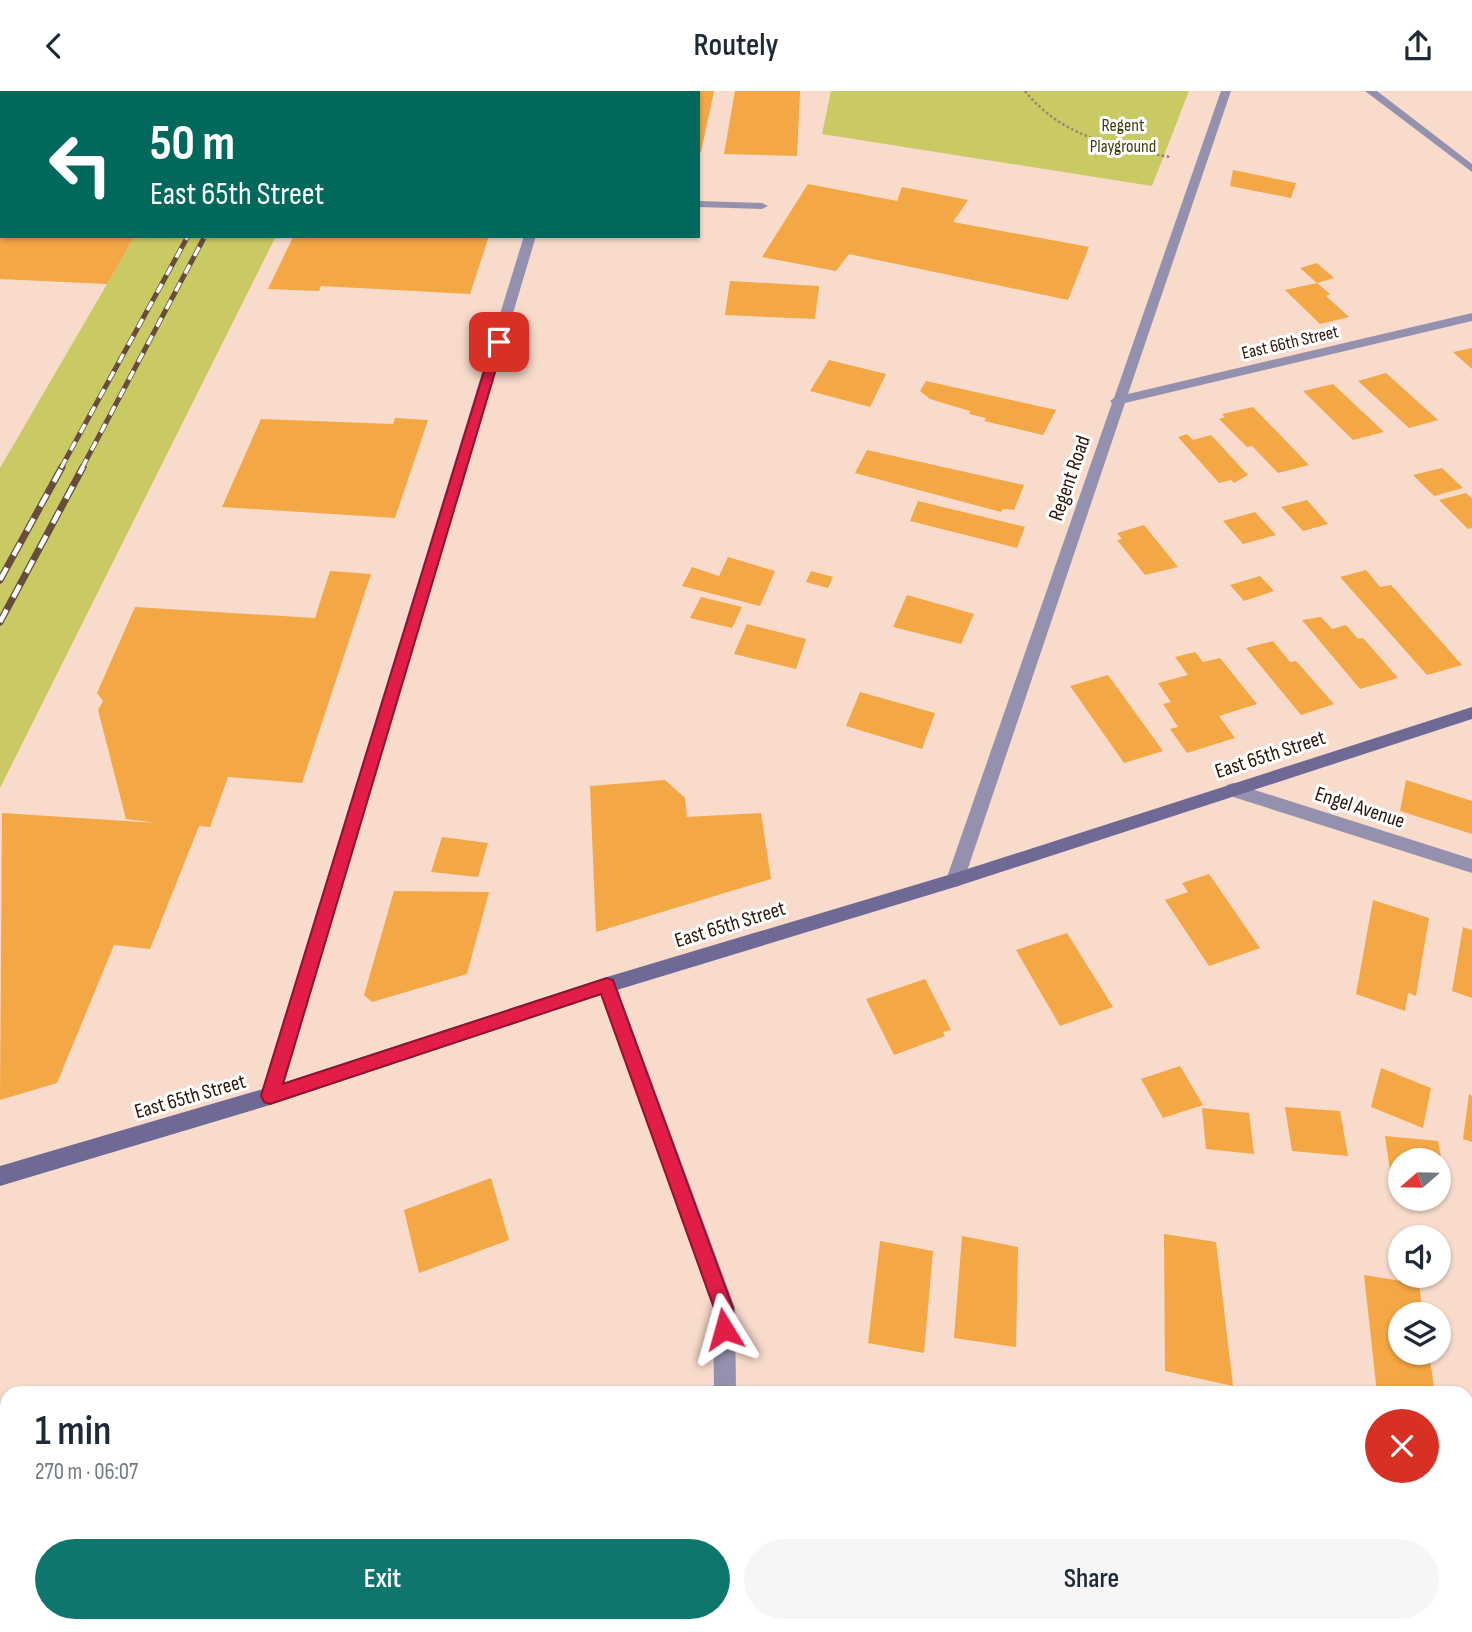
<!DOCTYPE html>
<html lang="en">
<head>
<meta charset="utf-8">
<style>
  body { margin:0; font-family:"Sofia Sans Condensed",sans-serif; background:#f6f6f7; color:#1f2937; height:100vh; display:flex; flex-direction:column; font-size:26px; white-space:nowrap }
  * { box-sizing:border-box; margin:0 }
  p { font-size:23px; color:#747a83 }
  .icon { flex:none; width:38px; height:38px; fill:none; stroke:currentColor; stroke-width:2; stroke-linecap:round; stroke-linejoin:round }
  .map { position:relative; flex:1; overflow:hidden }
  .sheet { position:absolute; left:0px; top:1295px; width:1474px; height:247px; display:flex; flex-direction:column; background:#fff; border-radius:21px 21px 0 0; box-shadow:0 2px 5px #0004 }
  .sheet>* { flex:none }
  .guide { position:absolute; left:0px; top:0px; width:700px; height:147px; box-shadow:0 2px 5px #0004; background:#00695c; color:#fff; overflow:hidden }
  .needle { width:46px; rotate:250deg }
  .controls { position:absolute; left:1388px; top:1057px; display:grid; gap:14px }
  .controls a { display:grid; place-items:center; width:63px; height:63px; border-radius:50%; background:#fff; box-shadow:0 2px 5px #0004; font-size:35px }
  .pin { position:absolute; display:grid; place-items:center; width:60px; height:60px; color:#fff; margin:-30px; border-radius:14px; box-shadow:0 4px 10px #0006 }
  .me { position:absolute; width:77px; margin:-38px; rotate:352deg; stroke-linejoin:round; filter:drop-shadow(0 0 5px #0008) }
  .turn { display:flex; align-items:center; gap:24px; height:147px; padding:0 35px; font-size:32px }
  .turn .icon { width:91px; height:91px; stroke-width:2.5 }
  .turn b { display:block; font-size:49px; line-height:60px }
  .round { display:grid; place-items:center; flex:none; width:74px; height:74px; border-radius:37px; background:#f6f6f7 }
  .overview { display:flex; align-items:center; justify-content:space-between; height:119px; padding:0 35px }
  h1 { font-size:42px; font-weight:600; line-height:52px }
  .cta { display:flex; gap:14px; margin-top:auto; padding:14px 35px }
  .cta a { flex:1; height:80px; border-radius:42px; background:#0f766e; color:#fff; font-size:28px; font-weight:600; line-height:80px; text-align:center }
  .cta a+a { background:#f6f6f7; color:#1f2937 }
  header { display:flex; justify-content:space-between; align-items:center; height:91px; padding:0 35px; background:#fff; font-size:32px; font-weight:600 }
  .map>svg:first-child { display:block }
</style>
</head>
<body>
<header><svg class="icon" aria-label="back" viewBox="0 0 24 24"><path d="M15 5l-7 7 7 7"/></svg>Routely<svg class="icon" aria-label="share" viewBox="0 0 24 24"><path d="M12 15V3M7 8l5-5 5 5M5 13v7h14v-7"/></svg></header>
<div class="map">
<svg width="1472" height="1541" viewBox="0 0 1472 1541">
  <rect width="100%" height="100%" fill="#f9dbcc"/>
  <g fill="#c9ca64">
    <path d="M831,0h358l-37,95 -330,-52z"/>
    <path d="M135,145h141l-276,552v-320z"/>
  </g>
  <g fill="#f3a745">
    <path d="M698,0h16l-13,61h-3z"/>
    <path d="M735,0h65l-3,65 -73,-2z"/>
    <path d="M1233,79l63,13 -5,15 -61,-12z"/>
    <path d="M808,93l89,17 5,-14 66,13 -15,22 136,25 -21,53 -219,-46 -13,17 -74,-14z"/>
    <path d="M0,145h135l-28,48 -107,-5z"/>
    <path d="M489,145l-19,58 -149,-8 -2,5 -51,-2 25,-52z"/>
    <path d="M1317,172l17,15 -17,5 -17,-15z"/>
    <path d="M730,190l89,5 -4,33 -90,-4z"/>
    <path d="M1317,192l13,11 -4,2 23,21 -29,7 -35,-34z"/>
    <path d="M1472,257v21l-19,-17z"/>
    <path d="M829,269l57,14 -16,33 -60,-16z"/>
    <path d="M1386,282l52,47 -29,8 -51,-47z"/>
    <path d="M926,290l130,29 -13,25 -59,-14 2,-3 -17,-4 1,-3 -40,-12 -10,-8z"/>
    <path d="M1333,293l51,48 -31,8 -50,-49z"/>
    <path d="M1253,316l56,58 -31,8 -26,-27 -5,1 -28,-28 6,-2 -3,-3z"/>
    <path d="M395,327l33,2 -33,98 -173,-11 39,-88 132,5z"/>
    <path d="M1187,343l6,6 18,-5 37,40 -14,8 -3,-3 -12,3 -41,-46z"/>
    <path d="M867,359l157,35 -10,25 -11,-1 -2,3 -146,-39z"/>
    <path d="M1442,377l21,20 -29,8 -21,-21z"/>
    <path d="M1466,402l6,6v29l-4,1 -29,-29z"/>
    <path d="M1307,409l21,24 -25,7 -22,-24z"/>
    <path d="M918,410l107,26 -8,21 -107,-27z"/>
    <path d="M1255,421l21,23 -33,9 -20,-23z"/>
    <path d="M1144,434l34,42 -33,8 -28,-35 5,-1 -5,-6z"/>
    <path d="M728,466l47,14 -15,35 -78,-20 10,-19 27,9z"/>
    <path d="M1366,479l14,17 11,-2 71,80 -35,10 -87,-98z"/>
    <path d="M330,480l41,3 -69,209 -74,-6 -18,50 -11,-1 -49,123 -36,-4 -57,138 -57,17 2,-287 155,10 -31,-4 -28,-109 5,-9 -6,-8 38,-86 180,11z"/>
    <path d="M811,480l22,6 -5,11 -22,-6z"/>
    <path d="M1260,485l14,15 -30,10 -14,-16z"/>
    <path d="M907,504l67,19 -13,30 -68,-17z"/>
    <path d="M701,506l41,10 -10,21 -42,-10z"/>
    <path d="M1321,526l11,12 14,-4 12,14 5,-1 35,40 -38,11 -58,-69z"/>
    <path d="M747,533l59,15 -10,30 -62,-15z"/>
    <path d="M1273,550l17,21 6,-1 38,43 -33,11 -55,-67z"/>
    <path d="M1195,561l8,10 17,-4 37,46 -38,12 16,22 -48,15 -17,-24 8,-2 -15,-23 8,-2 -13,-19 30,-8 -13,-18z"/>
    <path d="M1108,584l55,76 -39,12 -54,-77z"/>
    <path d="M860,601l75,21 -13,36 -76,-23z"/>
    <path d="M665,689l20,18 2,19 74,-4 10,66 -175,53 -6,-146z"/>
    <path d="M1406,689l66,21v33l-72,-23z"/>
    <path d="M442,746l46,6 -10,34 -47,-5z"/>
    <path d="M1209,783l51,74 -51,18 -44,-66 23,-8 -6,-9z"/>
    <path d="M394,800l95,1 -22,82 -95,28 -8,-7z"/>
    <path d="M1373,809l56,18 -13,78 -8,-3 -3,18 -49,-17z"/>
    <path d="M1463,836l9,3v68l-20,-7z"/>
    <path d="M1067,842l46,74 -53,19 -44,-76z"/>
    <path d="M925,888l26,51 -8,2 2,4 -51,19 -28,-56z"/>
    <path d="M1180,975l23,39 -40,13 -22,-39z"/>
    <path d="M1381,977l50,20 -8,40 -52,-21z"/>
    <path d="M1469,1003l3,2v46l-9,-3z"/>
    <path d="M1285,1016l55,4 8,45 -56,-5z"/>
    <path d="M1202,1017l47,5 5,41 -48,-5z"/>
    <path d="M1385,1045l53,5 9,49 -9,-1v-29h-38v26l-8,-1z"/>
    <path d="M491,1087l18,62 -90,33 -15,-63z"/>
    <path d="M1164,1143l52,8 17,144 -68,-15z"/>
    <path d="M962,1145l56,11 -2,100 -62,-9z"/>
    <path d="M880,1150l53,10 -9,102 -56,-10z"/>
    <path d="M1364,1184l55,9 4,30h-23v39h29l6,40h-58z"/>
    <path d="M949,1535h33l-1,6h-33z"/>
    <path d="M1335,1535h80l1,6h-80z"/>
  </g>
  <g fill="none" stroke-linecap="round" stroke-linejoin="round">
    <path stroke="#9c8071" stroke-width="2.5" stroke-dasharray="2.5 2.5" stroke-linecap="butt" d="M1025,0c37,46 89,56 145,66"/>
    <path fill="#9491af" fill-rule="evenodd" d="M698,110l64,2 6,3 -6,3 -64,-2z"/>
    <g fill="#9491af" fill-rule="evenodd">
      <path d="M570,0h10l-11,2z"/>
      <path d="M1221,0h10l-103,303 344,-81v8l-347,82 -161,477 -3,5 -6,2 -6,-2 -3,-5 166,-477 -2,-2 4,-3z"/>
      <path d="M1365,0h12l95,73v8z"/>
      <path d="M524,145h12l-256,860 -3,6 -7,3 -7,-3 -3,-6z"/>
      <path d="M1233,692l239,76v14l-245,-78 -2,-5 2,-5z"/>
      <path d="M607,886l7,2 2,6 119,323 1,85h-22l-1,-85 -115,-323 2,-6z"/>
      <path d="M1466,1426l6,1v24l-6,-1z"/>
      <path d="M701,1535h24l-1,6h-24z"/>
    </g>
    <path fill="#6f6a95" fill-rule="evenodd" d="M1472,616v12l-517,168 -348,106 -337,112 -270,81v-20l270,-79 337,-110 348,-104z"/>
    <defs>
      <g id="rail-far1">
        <path d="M61,377l127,-232"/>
        <path d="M82,377l123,-232"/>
      </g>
      <g id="rail">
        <path d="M0,489l62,-113"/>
        <path d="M0,531l83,-155"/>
      </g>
    </defs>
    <use href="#rail-far1" stroke="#684d3e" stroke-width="5"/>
    <use href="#rail" stroke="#684d3e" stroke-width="7"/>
    <use href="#rail-far1" stroke="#fff" stroke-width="3.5" stroke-dasharray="10" stroke-linecap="butt"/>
    <use href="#rail" stroke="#fff" stroke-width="4.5" stroke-dasharray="14" stroke-linecap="butt"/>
  </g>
  <path fill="#e11d48" stroke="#92132f" stroke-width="2" d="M499,247l5,4 -221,742 324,-106 6,2 120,328 1,21 -3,7 -7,3 -7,-3 -3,-7v-21l-113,-314 -331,110 -6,-2 -3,-6 232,-754z"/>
  <g text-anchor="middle" stroke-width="6" stroke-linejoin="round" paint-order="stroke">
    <g font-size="18" fill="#3f3f0d" stroke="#fff">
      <text x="1123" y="40">Regent<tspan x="1123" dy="21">Playground</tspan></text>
    </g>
    <g font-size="18" fill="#2d1304" stroke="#fff">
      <text transform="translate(1290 251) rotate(-13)" y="6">East 66th Street</text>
    </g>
    <g font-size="21" fill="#2d1304" stroke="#fff">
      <text transform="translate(1069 387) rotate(-71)" y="7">Regent Road</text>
      <text transform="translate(1270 663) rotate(-18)" y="7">East 65th Street</text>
      <text transform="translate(1360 716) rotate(18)" y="7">Engel Avenue</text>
      <text transform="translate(730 833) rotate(-17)" y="7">East 65th Street</text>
      <text transform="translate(190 1005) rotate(-16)" y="7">East 65th Street</text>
    </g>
  </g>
</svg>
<div class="controls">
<a><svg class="needle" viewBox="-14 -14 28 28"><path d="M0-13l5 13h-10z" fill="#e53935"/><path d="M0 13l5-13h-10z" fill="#747a83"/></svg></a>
<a><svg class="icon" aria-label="sound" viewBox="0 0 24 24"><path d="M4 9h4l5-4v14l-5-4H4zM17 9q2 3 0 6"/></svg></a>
<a><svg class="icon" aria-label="layers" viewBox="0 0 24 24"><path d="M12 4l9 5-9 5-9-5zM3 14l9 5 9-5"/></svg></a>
</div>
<div class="pin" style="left:499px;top:251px;background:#d93025"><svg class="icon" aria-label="arrive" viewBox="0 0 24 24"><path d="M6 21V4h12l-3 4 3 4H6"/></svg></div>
<svg class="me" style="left:724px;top:1238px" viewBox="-20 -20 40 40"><path d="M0-17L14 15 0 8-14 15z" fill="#e11d48" stroke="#fff" stroke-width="4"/></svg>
<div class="guide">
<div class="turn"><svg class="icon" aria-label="left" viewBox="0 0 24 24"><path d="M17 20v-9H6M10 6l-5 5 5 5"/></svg><div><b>50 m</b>East 65th Street</div></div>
</div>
<section class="sheet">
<div class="overview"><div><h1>1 min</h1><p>270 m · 06:07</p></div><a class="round" style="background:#d93025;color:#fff"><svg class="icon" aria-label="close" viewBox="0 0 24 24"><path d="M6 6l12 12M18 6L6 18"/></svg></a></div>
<div class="cta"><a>Exit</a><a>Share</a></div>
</section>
</div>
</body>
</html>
